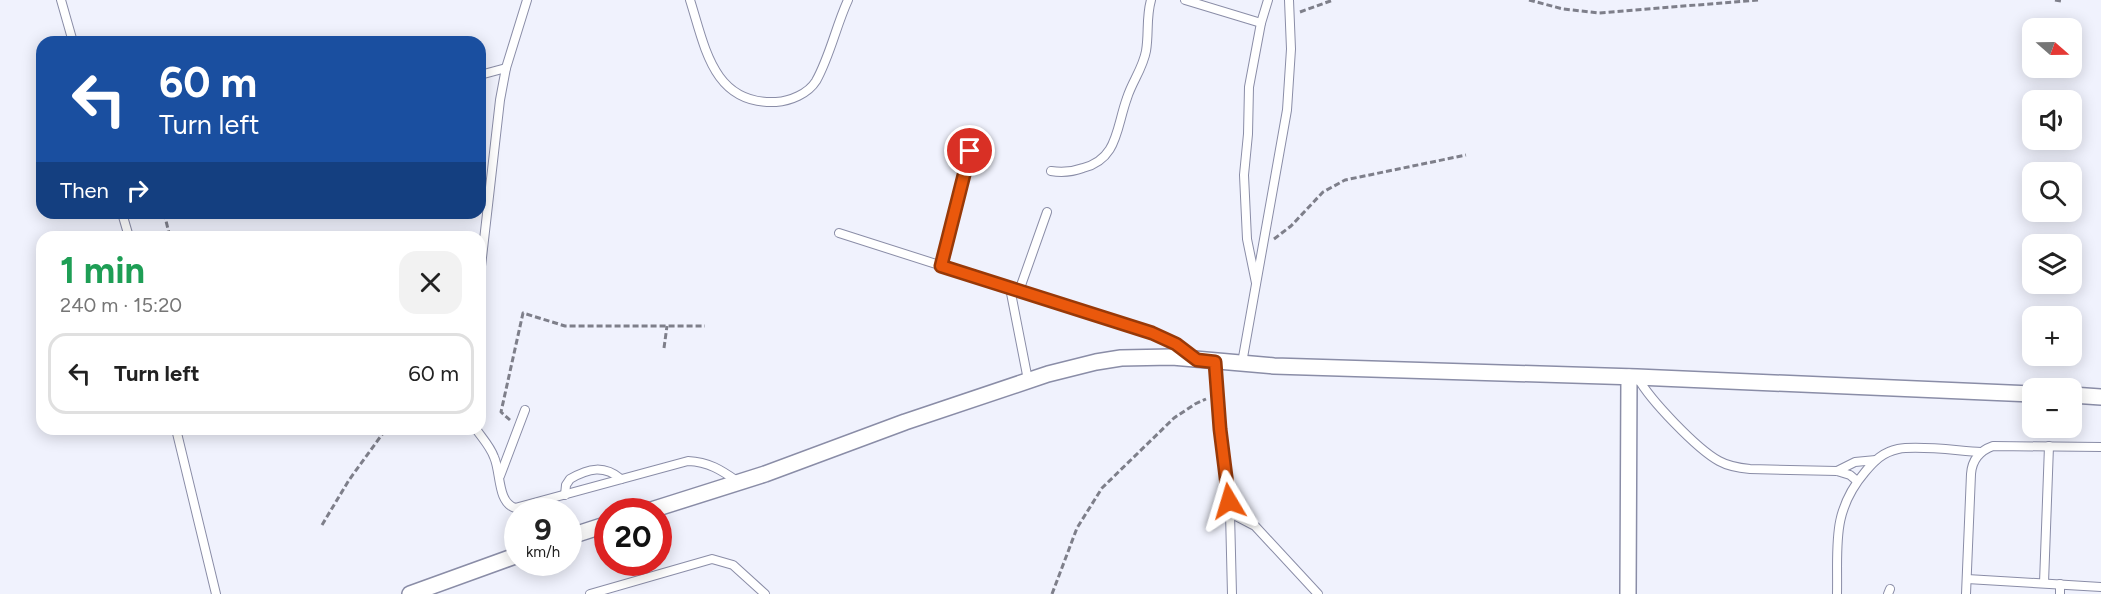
<!DOCTYPE html>
<html lang="en">
<head>
<meta charset="utf-8">
<style>
  body { margin:0; font-family:Figtree,sans-serif; background:#f2f2f2; color:#222; height:100vh; display:flex; flex-direction:column; font-size:22px; white-space:nowrap }
  * { box-sizing:border-box; margin:0 }
  p { font-size:20px; color:#767676 }
  .icon { flex:none; width:33px; height:33px; fill:none; stroke:currentColor; stroke-width:2; stroke-linecap:round; stroke-linejoin:round }
  .map { position:relative; flex:1; overflow:hidden }
  .sheet { position:absolute; left:36px; top:231px; width:450px; height:204px; display:flex; flex-direction:column; background:#fff; border-radius:18px; box-shadow:0 3px 15px #0003 }
  .sheet>* { flex:none }
  .banner { position:absolute; left:36px; top:36px; width:450px; height:183px; border-radius:18px; box-shadow:0 3px 15px #0003; background:#1a4fa0; color:#fff; overflow:hidden }
  .needle { width:39px; rotate:110deg }
  .tools { position:absolute; left:2022px; top:18px; display:grid; gap:12px }
  .tools a { display:grid; place-items:center; width:60px; height:60px; border-radius:12px; background:#fff; box-shadow:0 3px 15px #0003; font-size:30px }
  .speed { position:absolute; left:504px; top:498px; display:flex; gap:12px; font-size:30px; font-weight:700; text-align:center }
  .speed>* { display:grid; place-content:center; width:78px; height:78px; border-radius:50%; background:#fff; box-shadow:0 3px 15px #0003; line-height:1 }
  .speed small { font-size:15px; font-weight:400 }
  .speed .limit { border:9px solid #d22; background:#fff; color:#111 }
  .pin { position:absolute; display:grid; place-items:center; width:51px; height:51px; color:#fff; margin:-26px; border:3px solid #fff; border-radius:50%; box-shadow:0 2px 6px #0007 }
  .me { position:absolute; width:66px; margin:-33px; rotate:353deg; stroke-linejoin:round; filter:drop-shadow(0 0 4px #0008) }
  .turn { display:flex; align-items:center; gap:21px; height:126px; padding:0 24px; font-size:27px }
  .turn .icon { width:78px; height:78px; stroke-width:2.5 }
  .turn b { display:block; font-size:42px; line-height:51px }
  .then { display:flex; align-items:center; height:57px; padding:0 24px; background:#0003; gap:12px; font-size:22px }
  .round { display:grid; place-items:center; flex:none; width:63px; height:63px; border-radius:18px; background:#f2f2f2 }
  .summary { display:flex; align-items:center; justify-content:space-between; height:102px; padding:0 24px }
  h1 { font-size:36px; font-weight:700; line-height:45px; color:#1e9e55 }
  ul { padding:0; list-style:none }
  li { display:flex; align-items:center; gap:18px; height:81px; margin:0 12px 9px; padding:0 12px; border:3px solid #e0e0e0; border-radius:18px }
  li div { flex:1 }
  li b { display:block; font-size:22px }
  li em { font-style:normal }
  .map>svg:first-child { display:block }
</style>
</head>
<body>
<div class="map">
<svg width="2101" height="594" viewBox="0 0 2101 594">
  <rect width="100%" height="100%" fill="#f0f2fd"/>
  <g fill="none" stroke-linecap="round" stroke-linejoin="round">
    <defs>
      <g id="lane">
        <path d="M61,0l12,42"/>
        <path d="M690,0c15,47 23,105 86,102 14,-1 32,-8 40,-21 14,-25 20,-55 32,-81"/>
        <path d="M1185,0l76,23"/>
        <path d="M480,75l26,-7"/>
        <path d="M1051,171c12,2 21,1 32,-3 35,-9 33,-40 44,-70 5,-16 16,-30 19,-47 3,-17 0,-34 5,-51"/>
        <path d="M122,213l7,24"/>
        <path d="M839,233l313,100 24,11 18,13"/>
        <path d="M941,266l30,-115"/>
        <path d="M480,275l20,-175 6,-32 21,-68"/>
        <path d="M1256,283l-9,-44 -3,-64 4,-41 1,-47 12,-64 7,-23"/>
        <path d="M1010,288l18,92"/>
        <path d="M1019,291l28,-79"/>
        <path d="M1215,362l5,67 10,84 2,81"/>
        <path d="M1242,363l45,-253 4,-61 -2,-49"/>
        <path d="M1638,378c12,22 59,71 81,83 9,5 20,7 31,8l87,2 13,4 7,6"/>
        <path d="M176,429l40,165"/>
        <path d="M476,429c6,9 14,17 18,28 7,15 3,45 21,51l173,-47c21,1 33,9 49,20"/>
        <path d="M1837,471l18,-9 21,-2"/>
        <path d="M500,476l25,-66"/>
        <path d="M565,495l1,-10 4,-6c19,-11 34,-14 51,0"/>
        <path d="M1230,513l25,13 63,68"/>
        <path d="M1967,579l134,8"/>
        <path d="M2044,583l5,-137"/>
        <path d="M590,594l122,-35 21,6 32,29"/>
        <path d="M1837,594c1,-48 -6,-82 28,-122 9,-11 18,-20 33,-23 21,-4 61,2 83,3"/>
        <path d="M1888,594l2,-5"/>
        <path d="M1966,594l5,-120c1,-14 8,-23 22,-28l108,1"/>
        <path d="M2060,594v-10"/>
      </g>
      <g id="street">
        <path d="M2072,395l29,2"/>
        <path d="M645,512l120,-38 140,-52 143,-48 48,-12 25,-4 51,-1 102,9 363,11 395,17"/>
        <path d="M568,537l40,-13"/>
        <path d="M410,594l108,-39"/>
        <path d="M1628,594l1,-217"/>
      </g>
    </defs>
    <use href="#lane" stroke="#8a8da7" stroke-width="10"/>
    <use href="#street" stroke="#8a8da7" stroke-width="18"/>
    <g stroke="#7e7f8a" stroke-width="3" stroke-dasharray="6 3" stroke-linecap="butt">
      <path d="M1529,0l34,9 36,4 159,-13"/>
      <path d="M2055,0l6,1"/>
      <path d="M1300,12l33,-12"/>
      <path d="M164,213l6,24"/>
      <path d="M1274,239l17,-13 32,-34 22,-12 121,-25"/>
      <path d="M664,348l3,-22"/>
      <path d="M510,420l-9,-8 22,-99 42,13h140"/>
      <path d="M322,525l27,-45 37,-51"/>
      <path d="M1052,594l25,-66 25,-40 72,-70 21,-14 11,-5"/>
    </g>
    <use href="#lane" stroke="#fff" stroke-width="8"/>
    <use href="#street" stroke="#fff" stroke-width="15"/>
  </g>
  <g fill="none" stroke-linecap="round" stroke-linejoin="round">
    <defs>
      <path id="route" d="M970,151l-29,115 211,67 24,11 21,16 18,2 5,67 9,72"/>
    </defs>
    <use href="#route" stroke="#983908" stroke-width="15"/>
    <use href="#route" stroke="#ea580c" stroke-width="10"/>
  </g>
</svg>
<div class="tools">
<a><svg class="needle" viewBox="-14 -14 28 28"><path d="M0-13l5 13h-10z" fill="#e53935"/><path d="M0 13l5-13h-10z" fill="#767676"/></svg></a>
<a><svg class="icon" aria-label="sound" viewBox="0 0 24 24"><path d="M4 9h4l5-4v14l-5-4H4zM17 9q2 3 0 6"/></svg></a>
<a><svg class="icon" aria-label="search" viewBox="0 0 24 24"><circle cx="10" cy="10" r="6"/><path d="M15 15l6 6"/></svg></a>
<a><svg class="icon" aria-label="layers" viewBox="0 0 24 24"><path d="M12 4l9 5-9 5-9-5zM3 14l9 5 9-5"/></svg></a>
<a>+</a>
<a>−</a>
</div>
<div class="speed"><div>9<small>km/h</small></div><div class="limit">20</div></div>
<div class="pin" style="left:970px;top:151px;background:#d93025"><svg class="icon" aria-label="arrive" viewBox="0 0 24 24"><path d="M6 21V4h12l-3 4 3 4H6"/></svg></div>
<svg class="me" style="left:1229px;top:501px" viewBox="-20 -20 40 40"><path d="M0-17L14 15 0 8-14 15z" fill="#ea580c" stroke="#fff" stroke-width="4"/></svg>
<div class="banner">
<div class="turn"><svg class="icon" aria-label="left" viewBox="0 0 24 24"><path d="M17 20v-9H6M10 6l-5 5 5 5"/></svg><div><b>60 m</b>Turn left</div></div>
<div class="then">Then<svg class="icon" aria-label="right" viewBox="0 0 24 24"><path d="M7 20v-9h11M14 6l5 5-5 5"/></svg></div>
</div>
<section class="sheet">
<div class="summary"><div><h1>1 min</h1><p>240 m · 15:20</p></div><a class="round"><svg class="icon" aria-label="close" viewBox="0 0 24 24"><path d="M6 6l12 12M18 6L6 18"/></svg></a></div>
<ul>
<li><svg class="icon" aria-label="left" viewBox="0 0 24 24"><path d="M17 20v-9H6M10 6l-5 5 5 5"/></svg><div><b>Turn left</b></div><em>60 m</em></li>
</ul>
</section>
</div>
</body>
</html>
